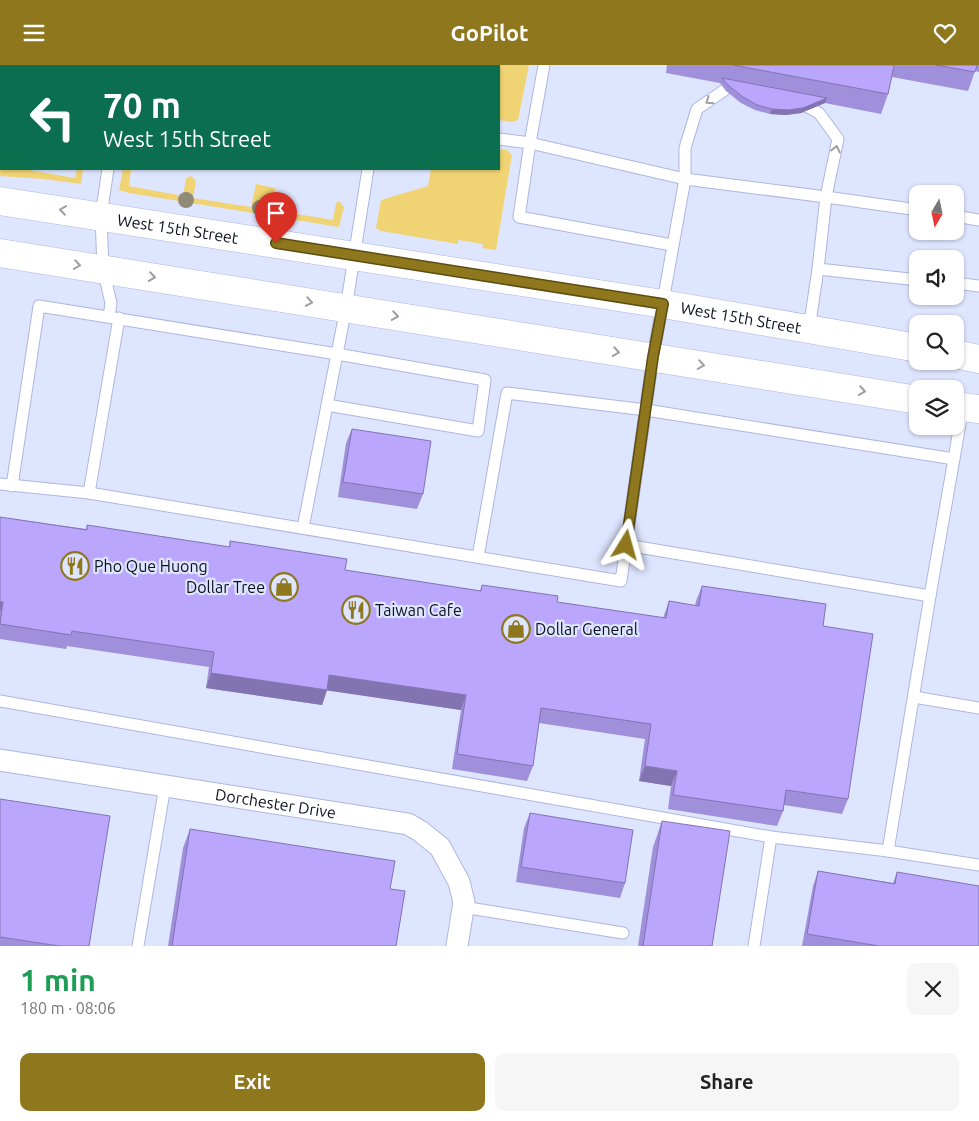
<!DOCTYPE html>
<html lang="en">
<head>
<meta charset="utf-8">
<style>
  body { margin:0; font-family:Ubuntu,sans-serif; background:#f6f6f6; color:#222; height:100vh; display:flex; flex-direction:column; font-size:19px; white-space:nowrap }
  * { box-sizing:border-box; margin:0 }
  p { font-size:16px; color:#767676 }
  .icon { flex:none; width:28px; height:28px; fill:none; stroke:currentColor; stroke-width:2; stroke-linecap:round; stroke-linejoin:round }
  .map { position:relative; height:881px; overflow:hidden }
  .sheet { display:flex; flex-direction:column; background:#fff; flex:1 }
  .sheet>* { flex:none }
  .hud { position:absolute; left:0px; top:0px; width:500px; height:105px; box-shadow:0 1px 4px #0004; background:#0b6e4f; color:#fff; overflow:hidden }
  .needle { width:32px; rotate:189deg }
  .tools { position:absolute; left:909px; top:120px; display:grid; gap:10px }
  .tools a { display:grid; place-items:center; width:55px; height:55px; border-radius:10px; background:#fff; box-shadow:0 1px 4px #0004; font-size:25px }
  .pin { position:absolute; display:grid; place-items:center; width:42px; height:42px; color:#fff; margin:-51px -21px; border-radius:50% 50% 50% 0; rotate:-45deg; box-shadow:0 0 5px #0007 }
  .pin .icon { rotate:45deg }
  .me { position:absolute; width:55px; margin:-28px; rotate:8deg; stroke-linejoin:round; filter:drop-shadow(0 0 4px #0008) }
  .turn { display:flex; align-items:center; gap:18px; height:105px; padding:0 20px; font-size:22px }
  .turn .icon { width:65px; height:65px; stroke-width:2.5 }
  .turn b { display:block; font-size:35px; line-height:42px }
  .round { display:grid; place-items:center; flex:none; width:52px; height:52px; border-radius:10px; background:#f6f6f6 }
  .overview { display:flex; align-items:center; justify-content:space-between; height:85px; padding:0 20px }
  h1 { font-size:30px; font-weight:600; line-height:38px; color:#1e9e55 }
  .cta { display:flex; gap:10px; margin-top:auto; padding:10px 20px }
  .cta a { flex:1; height:58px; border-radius:10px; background:#8e771c; color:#fff; font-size:20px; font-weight:600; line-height:58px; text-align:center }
  .cta a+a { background:#f6f6f6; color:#222 }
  header { display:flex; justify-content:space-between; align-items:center; height:65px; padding:0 20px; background:#8e771c; color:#fff; font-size:22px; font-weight:600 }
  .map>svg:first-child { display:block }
</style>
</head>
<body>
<header><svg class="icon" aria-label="menu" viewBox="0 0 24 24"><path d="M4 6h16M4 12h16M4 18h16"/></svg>GoPilot<svg class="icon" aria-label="heart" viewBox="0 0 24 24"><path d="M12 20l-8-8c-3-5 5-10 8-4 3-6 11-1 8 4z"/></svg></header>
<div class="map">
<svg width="979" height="881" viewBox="0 0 979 881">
  <rect width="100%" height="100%" fill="#dee5ff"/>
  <g fill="#f0d474">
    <path d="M450,0h79l-11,55 -6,2 -13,-2v-54h-49z"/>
    <path d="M499,84l8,1 5,5 -16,95 -14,-2 1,-4 -25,-4v4l-77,-13 -5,-3 5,-28 47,-14 3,-17h68z"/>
    <path d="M0,100l1,4h22l52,9 2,-9h6l-2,15 -38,-5 -43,-3z"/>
    <path d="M123,104h8l-2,17 54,10 3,-18 5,-2 5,5 -3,17 58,9 5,-23 19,4 -3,22 61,10 3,-17 3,-2 5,6 -5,20 -210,-34 -10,-3z"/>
  </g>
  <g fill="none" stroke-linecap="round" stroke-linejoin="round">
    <defs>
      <g id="lane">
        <path d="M35,0l7,1"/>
        <path d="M435,1v-1"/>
        <path d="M739,23l-10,-1 -32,22 -12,39v31l141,18 -8,72 -9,60"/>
        <path d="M798,37l21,11 19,26 -12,58 92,13"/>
        <path d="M499,74l31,4 -11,74 153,28"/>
        <path d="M108,104l-7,46 2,54 8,34 -2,14"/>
        <path d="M955,151l24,4"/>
        <path d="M818,204l100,11"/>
        <path d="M955,218l24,3"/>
        <path d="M0,419l89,9 532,88 32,-224 32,-178 -155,-36 14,-78"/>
        <path d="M12,421l27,-180 298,48 148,26 -7,51 -151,-26"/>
        <path d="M89,428l30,-175"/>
        <path d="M303,463l43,-220 22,-139"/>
        <path d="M626,480l304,51 33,-189"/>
        <path d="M478,492l29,-164 139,17 308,49"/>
        <path d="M914,632l65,11"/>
        <path d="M0,636l771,136 117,14 42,-255"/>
        <path d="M888,786l91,14"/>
        <path d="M463,842l160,26"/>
        <path d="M138,881l27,-160"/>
        <path d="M754,881l17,-109"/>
      </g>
      <g id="street">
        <path id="s1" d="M0,695l408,64 12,7 20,16 19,35 5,20 -7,44"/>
      </g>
      <g id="secondary">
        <path id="s2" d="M0,136l663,103 255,44"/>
        <path d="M0,188l918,147"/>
        <path d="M955,289l24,5"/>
        <path d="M955,341l24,3"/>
      </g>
    </defs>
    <use href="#lane" stroke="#adb7e0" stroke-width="13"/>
    <use href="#street" stroke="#adb7e0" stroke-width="23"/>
    <use href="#secondary" stroke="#adb7e0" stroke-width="29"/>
    <use href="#lane" stroke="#fff" stroke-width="11"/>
    <use href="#street" stroke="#fff" stroke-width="21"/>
    <use href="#secondary" stroke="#fff" stroke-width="28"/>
  </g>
  <g fill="#908b77">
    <circle cx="186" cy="135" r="8"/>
    <circle cx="260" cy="143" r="8"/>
  </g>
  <g fill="#a08fda">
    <path d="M667,0h312v7l-4,-1 -7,20 -76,-14 -4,17 -7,20 -56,-11 -24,10 -15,2 -16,-1 -15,-4 -14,-7 -15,-12 -6,-8 -54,-10z"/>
    <path d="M352,364l71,65 -6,15 -79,-12 8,-54z"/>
    <path d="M0,452l86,12 1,-4 142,22 1,-6 115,29 135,21 2,-6 75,17 106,16 6,-17 26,5 1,-5 6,-15 121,40 25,173 -6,15 -58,-9 -1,6 -6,15 -109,-17 3,-23 -32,-5 6,-42 -106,-16 -6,43 -6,15 -75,-12 9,-59 -134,-20 -5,15 -116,-17 3,-21 -142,-21 -1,3 -66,-10z"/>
    <path d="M0,734l89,147h-89z"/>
    <path d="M530,748l95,70 -5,15 -104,-16 8,-54z"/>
    <path d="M662,756l50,125h-74l15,-99z"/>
    <path d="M190,764l200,60 6,57h-228l15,-98z"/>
    <path d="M818,806l75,12 4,-11 82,74h-177l11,-60z"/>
  </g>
  <g fill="#8274b1">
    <path d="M827,33l-2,5 -24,10 -15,2 -16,-1 2,-5z"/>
    <path d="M0,537h3l-3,10z"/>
    <path d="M211,608l116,17 -5,15 -116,-17z"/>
    <path d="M329,610l137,20 -5,15 -137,-20z"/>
    <path d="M645,701l32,5 -6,15 -32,-5z"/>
  </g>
  <g fill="#baa6fd" stroke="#8274b1">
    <path d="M733,0h161l-6,29z"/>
    <path d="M936,0h41l-2,7z"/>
    <path d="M722,13l105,20 -24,10 -15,2 -16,-1 -15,-4 -14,-8 -15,-12z"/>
    <path d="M352,364l79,12 -8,53 -80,-12z"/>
    <path d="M0,452l87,13v-5l143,22v-6l117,18 -2,11 136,21 1,-6 76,11 -1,6 109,16 3,-17 30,5 3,-20 124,18 -3,22 50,8 -25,165 -62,-9 -3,21 -110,-16 4,-24 -32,-5 6,-42 -110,-16 -8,58 -76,-12 9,-59 -137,-20 -2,15 -116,-17 3,-21 -142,-21 -1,4 -71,-11 3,-22h-3z"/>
    <path d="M0,734l110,17 -21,130h-30l-59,-9z"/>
    <path d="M530,748l103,17 -8,53 -104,-16z"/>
    <path d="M662,756l68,10 -18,115h-69z"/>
    <path d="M190,764l205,32 -5,28 15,2 -9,55h-224z"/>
    <path d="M818,806l77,13 2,-12 82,14v60h-100l-72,-12z"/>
  </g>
  <defs><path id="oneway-chevron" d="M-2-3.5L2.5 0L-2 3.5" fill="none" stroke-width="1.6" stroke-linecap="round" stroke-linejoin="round" transform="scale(1.25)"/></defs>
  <g stroke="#9e9fa5">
    <use href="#oneway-chevron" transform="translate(709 36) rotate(145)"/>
    <use href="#oneway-chevron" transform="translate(836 84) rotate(-78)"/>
    <use href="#oneway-chevron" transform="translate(63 145) rotate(-172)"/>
    <use href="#oneway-chevron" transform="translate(77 200) rotate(9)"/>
    <use href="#oneway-chevron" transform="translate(152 212) rotate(9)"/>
    <use href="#oneway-chevron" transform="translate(309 237) rotate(10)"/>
    <use href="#oneway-chevron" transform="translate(395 251) rotate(9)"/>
    <use href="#oneway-chevron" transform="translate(616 287) rotate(9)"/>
    <use href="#oneway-chevron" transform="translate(701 300) rotate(9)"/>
    <use href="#oneway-chevron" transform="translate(862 326) rotate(9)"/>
  </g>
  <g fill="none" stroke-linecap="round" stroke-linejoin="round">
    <defs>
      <path id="route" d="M276,178l387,61 -10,53 -27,188"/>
    </defs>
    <use href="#route" stroke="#5c4d12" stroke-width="12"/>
    <use href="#route" stroke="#8e771c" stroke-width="9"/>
  </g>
  <defs>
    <symbol id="restaurant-ring" viewBox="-11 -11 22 22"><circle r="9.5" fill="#dee5ff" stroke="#8e771c" stroke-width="1.5"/><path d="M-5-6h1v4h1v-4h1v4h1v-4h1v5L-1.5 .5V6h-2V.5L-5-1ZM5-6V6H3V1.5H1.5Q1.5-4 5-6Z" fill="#8e771c"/></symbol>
    <symbol id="shop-ring" viewBox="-11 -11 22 22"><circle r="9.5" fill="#dee5ff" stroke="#8e771c" stroke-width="1.5"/><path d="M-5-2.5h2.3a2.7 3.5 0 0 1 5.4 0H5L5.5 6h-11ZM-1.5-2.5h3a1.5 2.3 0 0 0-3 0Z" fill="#8e771c"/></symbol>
  </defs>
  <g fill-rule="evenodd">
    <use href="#restaurant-ring" x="59" y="485" width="32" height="32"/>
    <use href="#shop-ring" x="268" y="506" width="32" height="32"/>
    <use href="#restaurant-ring" x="340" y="529" width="32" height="32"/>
    <use href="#shop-ring" x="500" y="548" width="32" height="32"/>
  </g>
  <g text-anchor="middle" stroke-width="4.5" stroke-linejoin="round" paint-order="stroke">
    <g font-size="16" fill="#0c0f1e" stroke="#dee5ff">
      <text dy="6" stroke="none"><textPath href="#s2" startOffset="180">West 15th Street</textPath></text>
      <text dy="6" stroke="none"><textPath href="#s2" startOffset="750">West 15th Street</textPath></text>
      <text dy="6" stroke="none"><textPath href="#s1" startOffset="279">Dorchester Drive</textPath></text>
    </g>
    <g font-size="16" fill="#0c0f1e" stroke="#dee5ff" text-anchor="start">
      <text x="94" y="507">Pho Que Huong</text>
      <text x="265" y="528" text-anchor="end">Dollar Tree</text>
      <text x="375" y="551">Taiwan Cafe</text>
      <text x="535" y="570">Dollar General</text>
    </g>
  </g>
</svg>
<div class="tools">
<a><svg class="needle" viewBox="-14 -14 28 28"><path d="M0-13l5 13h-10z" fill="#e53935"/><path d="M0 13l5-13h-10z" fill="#767676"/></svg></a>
<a><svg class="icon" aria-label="sound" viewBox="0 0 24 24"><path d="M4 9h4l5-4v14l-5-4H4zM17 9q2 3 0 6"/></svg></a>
<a><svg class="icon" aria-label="search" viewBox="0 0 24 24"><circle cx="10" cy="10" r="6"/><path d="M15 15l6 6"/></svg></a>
<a><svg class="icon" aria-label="layers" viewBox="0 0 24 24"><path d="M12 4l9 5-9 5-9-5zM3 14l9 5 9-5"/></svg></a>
</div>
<div class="pin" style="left:276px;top:178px;background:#d93025"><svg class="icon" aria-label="arrive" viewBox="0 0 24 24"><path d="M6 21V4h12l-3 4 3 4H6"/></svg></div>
<svg class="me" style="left:626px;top:480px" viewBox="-20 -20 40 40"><path d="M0-17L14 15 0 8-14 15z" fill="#8e771c" stroke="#fff" stroke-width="4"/></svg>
<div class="hud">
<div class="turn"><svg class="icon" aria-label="left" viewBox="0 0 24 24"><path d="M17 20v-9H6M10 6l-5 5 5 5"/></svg><div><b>70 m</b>West 15th Street</div></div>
</div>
</div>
<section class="sheet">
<div class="overview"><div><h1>1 min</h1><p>180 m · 08:06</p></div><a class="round"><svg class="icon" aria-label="close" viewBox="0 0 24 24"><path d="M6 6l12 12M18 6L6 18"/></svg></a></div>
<div class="cta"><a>Exit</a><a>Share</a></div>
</section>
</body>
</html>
